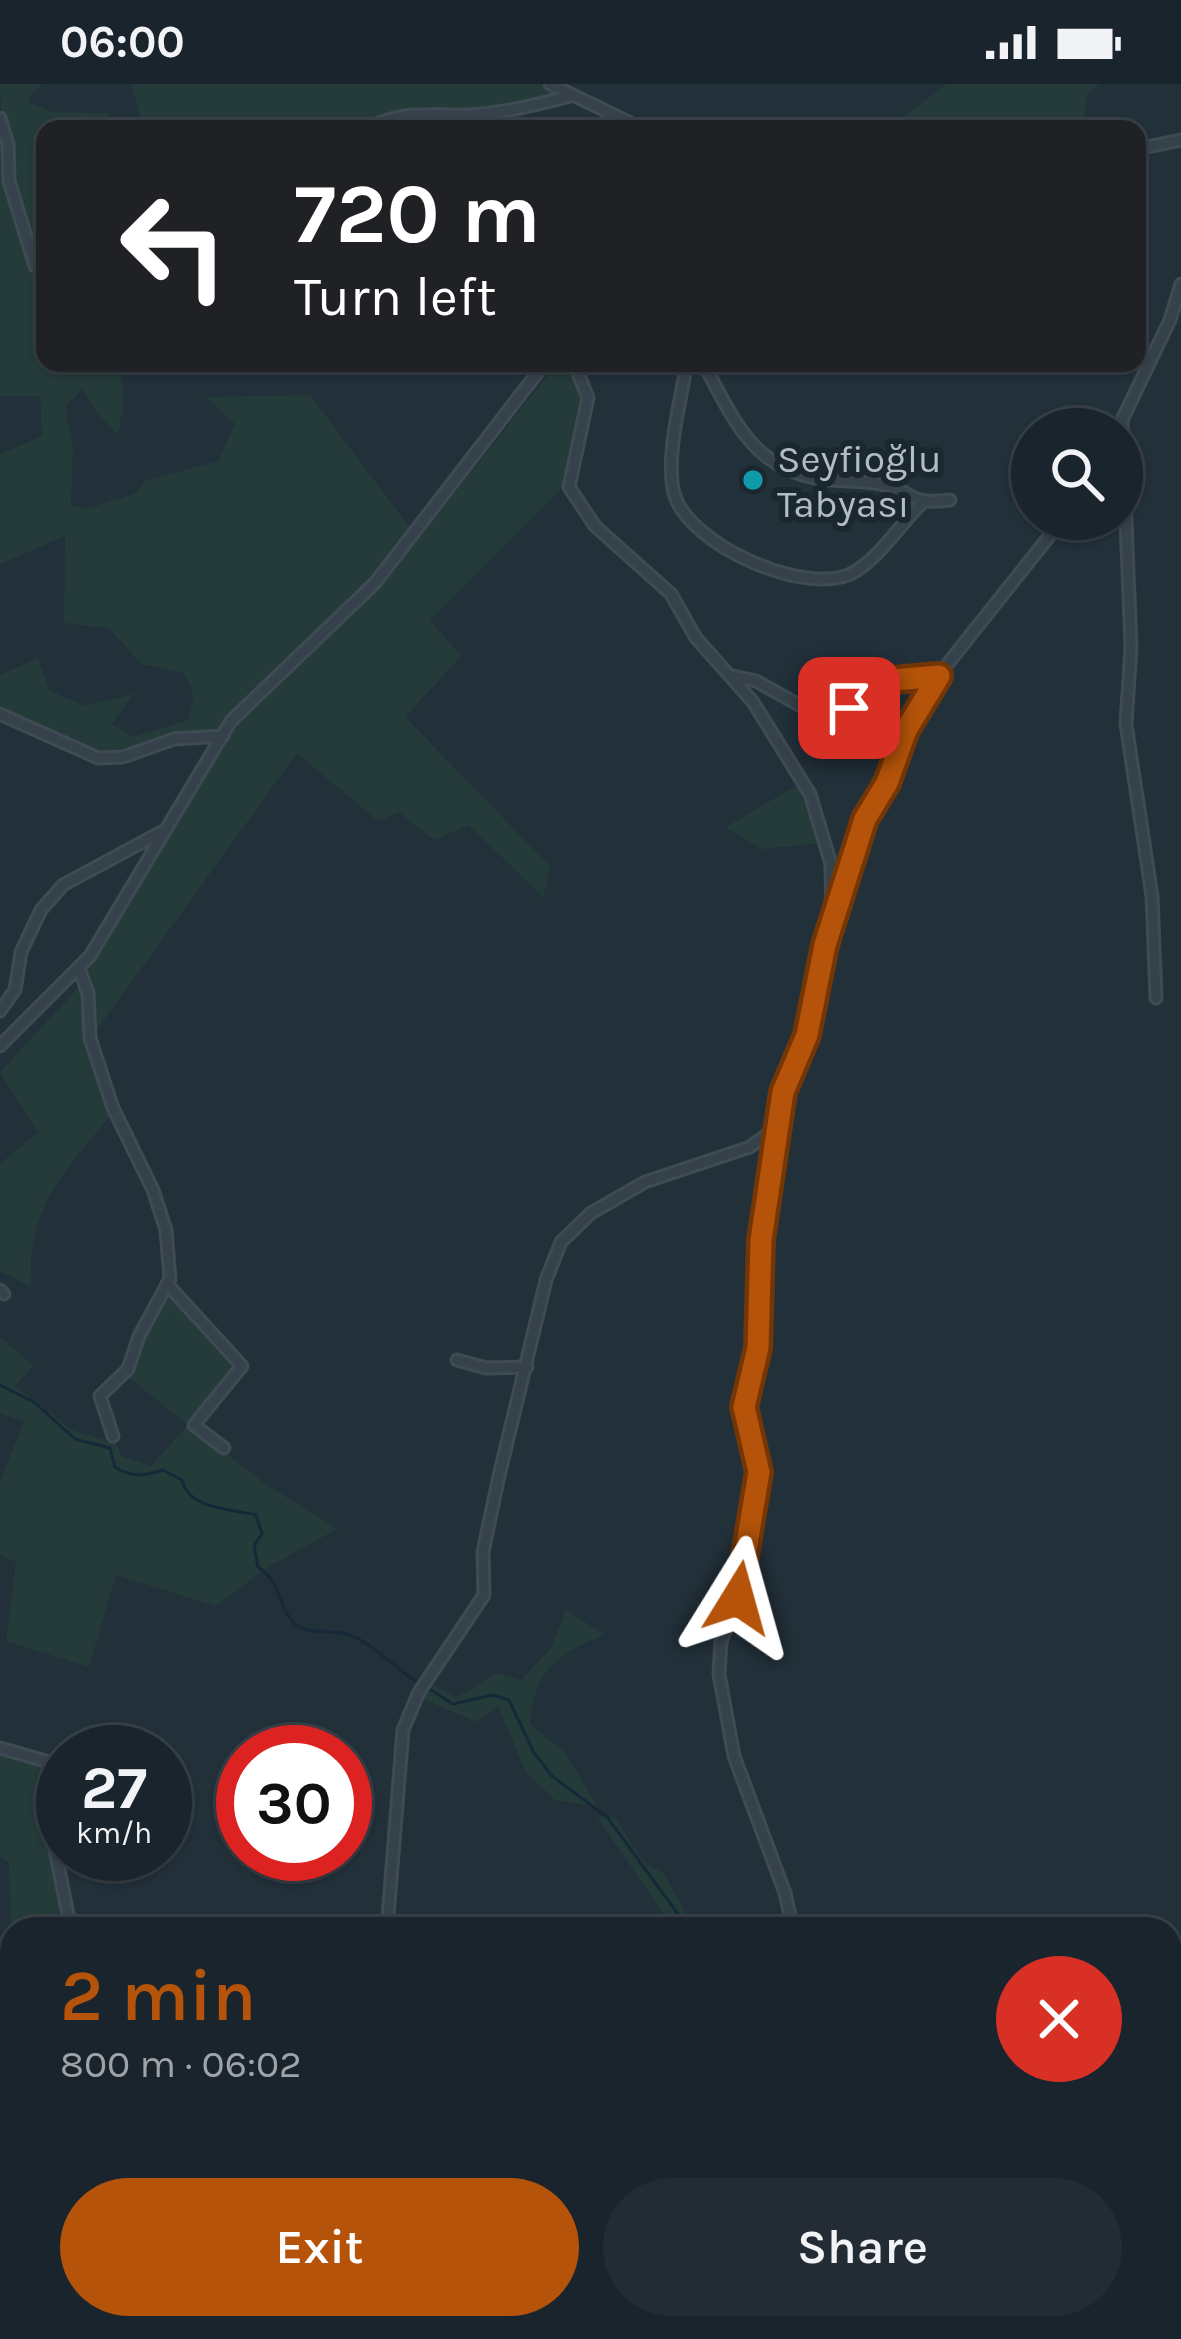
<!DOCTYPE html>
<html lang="en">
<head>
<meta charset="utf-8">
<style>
  body { margin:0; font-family:Karla,sans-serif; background:#232c34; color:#f1f3f6; height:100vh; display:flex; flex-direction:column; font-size:45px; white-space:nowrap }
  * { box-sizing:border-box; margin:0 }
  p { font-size:39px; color:#9fa4a9 }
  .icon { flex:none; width:66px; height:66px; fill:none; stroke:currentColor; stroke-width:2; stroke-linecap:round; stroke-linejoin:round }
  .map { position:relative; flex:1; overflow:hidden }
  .side { position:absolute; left:0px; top:1833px; width:1182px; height:423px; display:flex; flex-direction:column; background:#1a242c; border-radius:36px 36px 0 0; box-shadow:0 3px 9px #0004,0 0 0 3px #384148 }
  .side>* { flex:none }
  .guide { position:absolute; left:36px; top:36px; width:1110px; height:252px; border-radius:24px; box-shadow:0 3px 9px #0004,0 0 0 3px #384148; background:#202124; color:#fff; overflow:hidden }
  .fabs { position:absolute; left:1011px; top:324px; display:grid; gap:24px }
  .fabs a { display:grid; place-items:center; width:132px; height:132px; border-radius:50%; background:#1a242c; box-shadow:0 3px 9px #0004,0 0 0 3px #384148; font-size:60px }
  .speed { position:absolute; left:36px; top:1641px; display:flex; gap:24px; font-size:60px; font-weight:700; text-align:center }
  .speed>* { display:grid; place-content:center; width:156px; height:156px; border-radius:50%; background:#1a242c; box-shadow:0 3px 9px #0004,0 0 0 3px #384148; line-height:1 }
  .speed small { font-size:30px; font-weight:400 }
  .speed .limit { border:18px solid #d22; background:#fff; color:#111 }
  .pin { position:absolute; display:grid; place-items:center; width:102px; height:102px; color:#fff; margin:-51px; border-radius:24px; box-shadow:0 6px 18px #0006 }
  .me { position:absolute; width:132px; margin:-66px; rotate:8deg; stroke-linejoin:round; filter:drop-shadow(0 0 9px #0008) }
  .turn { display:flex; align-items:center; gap:42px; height:252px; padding:0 60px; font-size:54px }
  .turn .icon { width:156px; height:156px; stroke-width:2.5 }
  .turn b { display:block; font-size:84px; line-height:102px }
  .round { display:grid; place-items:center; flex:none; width:126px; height:126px; border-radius:63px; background:#232c34 }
  .headline { display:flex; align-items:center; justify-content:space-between; height:204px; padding:0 60px }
  h1 { font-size:72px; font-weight:600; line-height:90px; color:#b45309 }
  .cta { display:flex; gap:24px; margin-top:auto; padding:24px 60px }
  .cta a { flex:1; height:138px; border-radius:72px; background:#b45309; color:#fff; font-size:48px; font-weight:600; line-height:138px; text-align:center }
  .cta a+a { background:#232c34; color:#f1f3f6 }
  .status { display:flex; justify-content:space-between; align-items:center; height:84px; padding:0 60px; background:#1a242c; direction:ltr }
  .status svg { height:33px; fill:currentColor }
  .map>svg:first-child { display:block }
</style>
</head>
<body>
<div class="status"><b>06:00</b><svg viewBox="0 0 49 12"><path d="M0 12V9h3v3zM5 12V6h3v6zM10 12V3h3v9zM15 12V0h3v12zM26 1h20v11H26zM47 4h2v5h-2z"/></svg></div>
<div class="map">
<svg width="1181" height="2255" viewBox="0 0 1181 2255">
  <rect width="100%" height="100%" fill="#22303a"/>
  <g fill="#243b3a">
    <path d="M0,0h42l-13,13 1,6 23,9 55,1 5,16h-68v131l-8,1c-17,-57 -37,-118 -37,-177z"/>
    <path d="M132,0h411l18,10 -34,10 -62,7 -41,-5 -71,23h-216l3,-12z"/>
    <path d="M947,0h153l-13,10 -4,35h-182l-4,-8z"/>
    <path d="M529,27l-23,18h-136l53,-16z"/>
    <path d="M0,46l6,50 25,89 14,-2v96h74l5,36 -6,36 -22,-23 -13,-24 -18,19 8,41 -2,57 15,4 50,-16 9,-12 73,-20 17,-37 -29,-27 104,-2 101,134 -35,43 -162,162 -114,20 -100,-44v-35l38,-17 12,33 35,15 48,-12 -21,30 21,13 55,-17c6,-20 8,-30 -5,-47l-41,-9 -34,-36 -44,-5 1,-87 -65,28v-110l42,-18 -2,-40h-40z"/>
    <path d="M557,279h10l15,38 -20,87 -132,132 31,36 -56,61 145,149 -7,31 -74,-72 -35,15 -35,-28 -21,9 -81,-68 -201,278 -11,-60 154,-248 144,-139z"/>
    <path d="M797,701l23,58 -59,6 -35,-22z"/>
    <path d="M80,902l6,54 27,73c-48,57 -87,94 -82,174l-31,-16v-107l38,-32 -38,-60z"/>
    <path d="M167,1205l71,76 -49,60 78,60 70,44 -69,38 -52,39 -100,-31 -27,92 -83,-26 10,-79 -16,-7v-73l24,-61 -24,-8v-76l33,29 -18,20 57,44 44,13 6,13 29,10 37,-41 -61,-49 13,-38z"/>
    <path d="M566,1526l39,25c-47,17 -72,37 -75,89l35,29 32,53 -42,-6 -30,-29 -27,-65 -21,16 -54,-23 9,-15 24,14 41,-25 24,7 30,-32z"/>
    <path d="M0,1672l49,13 -4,59 24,101h-57v27l-3,-93 -9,-7z"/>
    <path d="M597,1733l18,1 29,45 19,10 24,42 17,14h-30z"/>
    <path d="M84,2244h155l1,11h-154z"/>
  </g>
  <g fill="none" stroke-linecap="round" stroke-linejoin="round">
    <g stroke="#162938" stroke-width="3">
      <path d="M0,1301l34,17 41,37 35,9 5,19c16,11 30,9 48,3l19,10c6,29 49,29 74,35l6,19 -8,11 4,22c25,17 17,34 34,54 13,15 37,8 54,13 25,7 49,34 71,48"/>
      <path d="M428,1604l25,16 40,-9 16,5 25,53 18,23 55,41 82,112"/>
      <path d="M977,2244l5,11"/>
    </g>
    <defs>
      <g id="minor">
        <path d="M550,0l93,45"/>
        <path d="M0,34l8,26 1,37 26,85 10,-2"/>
        <path d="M364,45c44,-20 59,-13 104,-14 36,-2 70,-10 105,-20"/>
        <path d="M1137,65l44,-9"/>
        <path d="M574,279l14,35 -19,89 26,39 76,68 25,44 57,64 57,92 21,70 1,57 -25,114 -24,57 -22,148 -3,108 -14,59 15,65 -21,126 -17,44 -2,32 15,82 51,137 8,36"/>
        <path d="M687,279c-6,36 -22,94 -13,130 13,52 137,107 182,78 24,-15 45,-47 65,-67"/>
        <path d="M703,279c29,52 47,103 112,115 22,4 44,2 66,6 35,6 23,22 69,16"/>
        <path d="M733,592l23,5 61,34 32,-7 22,-26 68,-6"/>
        <path d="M0,630l98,44 25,-1 51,-18 49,-3"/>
        <path d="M834,832l31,-97 22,-36 19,-53 28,-49 129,-162"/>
        <path d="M79,885l9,24 2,45 23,70 40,82 13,40 4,49 -31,57 -11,33 -28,27 13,40"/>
        <path d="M1156,914l-4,-102 -26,-172 5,-77 -9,-227 48,-100 11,-36"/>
        <path d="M0,927l15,-21 6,-38 20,-42 22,-25 100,-54"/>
        <path d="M0,962l90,-90 141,-235 144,-138 170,-220"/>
        <path d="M167,1200l75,82 -48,59 30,23"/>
        <path d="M0,1206l4,4"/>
        <path d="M457,1276l29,8 41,-1"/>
        <path d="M0,1664l56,16 -6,61 19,94"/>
        <path d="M387,1845l16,-199 16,-38 65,-97 -1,-43 16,-76 47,-196 15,-38 30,-29 54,-31 105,-35 27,-20"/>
        <path d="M0,2084l12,-1"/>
        <path d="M753,2255l3,-11"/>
      </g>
    </defs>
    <use href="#minor" stroke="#3f4b53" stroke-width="15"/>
    <use href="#minor" stroke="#36424b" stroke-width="9"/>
  </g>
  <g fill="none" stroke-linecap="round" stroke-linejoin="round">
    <defs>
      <path id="route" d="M738,1514l21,-126 -15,-65 14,-59 3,-108 22,-148 24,-57 18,-90 40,-126 22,-36 19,-53 33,-54 -68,6 -22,26"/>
    </defs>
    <use href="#route" stroke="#753606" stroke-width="30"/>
    <use href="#route" stroke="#b45309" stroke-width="21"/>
  </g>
  <circle fill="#0f9aa8" stroke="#1b272f" stroke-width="4.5" cx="753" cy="396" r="12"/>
  <g text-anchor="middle" stroke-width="12" stroke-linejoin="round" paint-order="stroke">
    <g font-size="39" fill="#b1bdc6" stroke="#1b272f" text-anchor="start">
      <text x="777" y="388">Seyfioğlu<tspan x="777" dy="45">Tabyası</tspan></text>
    </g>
  </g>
</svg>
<div class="fabs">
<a><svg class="icon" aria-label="search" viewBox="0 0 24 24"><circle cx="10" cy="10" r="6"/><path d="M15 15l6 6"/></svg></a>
</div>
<div class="speed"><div>27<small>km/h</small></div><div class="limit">30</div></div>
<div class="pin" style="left:849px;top:624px;background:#d93025"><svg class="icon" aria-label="arrive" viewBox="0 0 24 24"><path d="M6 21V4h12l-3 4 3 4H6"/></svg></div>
<svg class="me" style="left:738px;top:1514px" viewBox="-20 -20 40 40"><path d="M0-17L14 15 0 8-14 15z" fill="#b45309" stroke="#fff" stroke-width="4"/></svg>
<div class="guide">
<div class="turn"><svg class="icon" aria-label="left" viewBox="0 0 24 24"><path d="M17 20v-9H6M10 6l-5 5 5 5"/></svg><div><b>720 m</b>Turn left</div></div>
</div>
<section class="side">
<div class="headline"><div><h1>2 min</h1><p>800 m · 06:02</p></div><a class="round" style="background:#d93025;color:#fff"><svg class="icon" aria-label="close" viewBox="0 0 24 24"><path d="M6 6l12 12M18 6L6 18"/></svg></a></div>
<div class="cta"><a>Exit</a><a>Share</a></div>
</section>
</div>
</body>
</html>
